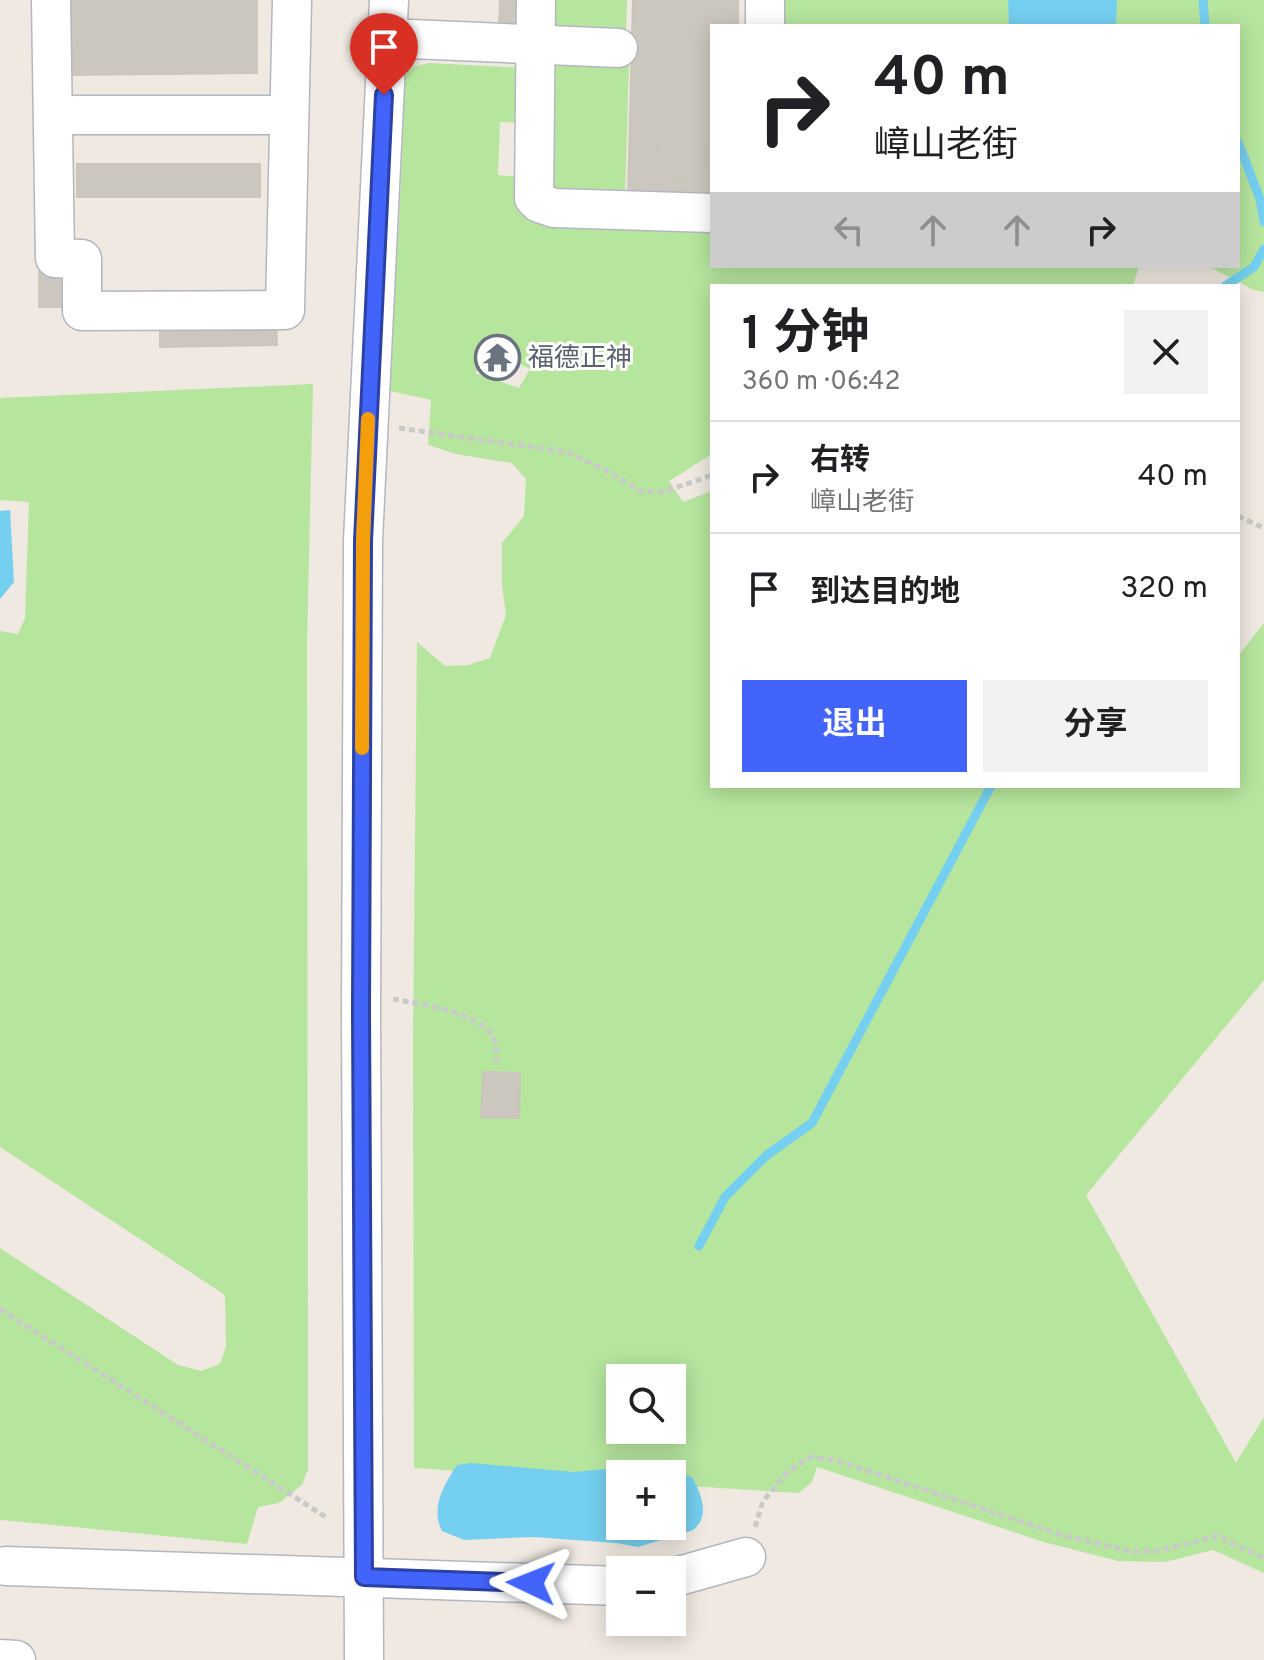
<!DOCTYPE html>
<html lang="zh">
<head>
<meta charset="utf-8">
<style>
  body { margin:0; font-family:Overpass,"Noto Sans SC",sans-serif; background:#f2f2f2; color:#202124; height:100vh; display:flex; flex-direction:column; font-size:30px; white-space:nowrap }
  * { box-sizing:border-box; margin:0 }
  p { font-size:26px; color:#757577 }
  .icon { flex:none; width:44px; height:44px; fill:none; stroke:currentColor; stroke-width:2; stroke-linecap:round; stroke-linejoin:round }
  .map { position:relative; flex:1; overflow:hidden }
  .panel { position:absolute; left:710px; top:284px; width:530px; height:504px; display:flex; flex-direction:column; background:#fff; border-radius:0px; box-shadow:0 4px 20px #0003 }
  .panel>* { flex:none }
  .top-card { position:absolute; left:710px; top:24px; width:530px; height:244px; border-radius:0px; box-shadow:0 4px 20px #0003; background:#fff; color:#202124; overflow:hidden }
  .tools { position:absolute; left:606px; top:1364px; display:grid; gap:16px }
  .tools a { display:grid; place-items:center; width:80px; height:80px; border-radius:0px; background:#fff; box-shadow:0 4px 20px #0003; font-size:40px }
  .pin { position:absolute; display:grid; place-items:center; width:68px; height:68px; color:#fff; margin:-82px -34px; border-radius:50% 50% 50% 0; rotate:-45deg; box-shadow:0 0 8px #0007 }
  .pin .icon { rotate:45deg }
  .me { position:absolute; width:88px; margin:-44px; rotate:272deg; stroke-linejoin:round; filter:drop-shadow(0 0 6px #0008) }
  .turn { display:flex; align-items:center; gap:28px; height:168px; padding:0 32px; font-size:36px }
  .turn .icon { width:104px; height:104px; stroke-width:2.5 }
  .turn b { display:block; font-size:56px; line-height:68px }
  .lanes { display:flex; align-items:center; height:76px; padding:0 32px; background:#0003; justify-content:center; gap:40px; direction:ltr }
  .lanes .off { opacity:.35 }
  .round { display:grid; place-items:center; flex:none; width:84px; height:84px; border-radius:0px; background:#f2f2f2 }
  .summary { display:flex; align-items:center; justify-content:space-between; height:136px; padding:0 32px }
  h1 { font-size:48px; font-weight:700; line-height:60px }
  .button { display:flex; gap:16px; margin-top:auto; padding:16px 32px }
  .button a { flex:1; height:92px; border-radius:0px; background:#4264fb; color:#fff; font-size:32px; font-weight:700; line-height:92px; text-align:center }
  .button a+a { background:#f2f2f2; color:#202124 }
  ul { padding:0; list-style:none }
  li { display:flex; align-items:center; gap:24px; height:112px; padding:0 32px; border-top:2px solid #e0e0e0 }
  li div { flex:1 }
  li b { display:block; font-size:30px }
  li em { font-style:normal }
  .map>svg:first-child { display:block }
</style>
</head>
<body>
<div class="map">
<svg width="1264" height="1660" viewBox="0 0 1264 1660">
  <rect width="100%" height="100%" fill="#efe9e1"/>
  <g fill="#b6e59e" fill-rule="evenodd">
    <path d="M549,0h78l-1,34 -73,-6z"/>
    <path d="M771,0h493v292l-10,-2 -46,-24h30v-240h-468z"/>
    <path d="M561,62l68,3 -4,131 -72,5 1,-138z"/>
    <path d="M428,63l98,5 -1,55 -25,-1 -2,53 25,2v19l189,22v48h427l-6,20h-421v168l-43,27 14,21 29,-11v295h526v-130l26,-33v357l-178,215 150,268 28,-46v156l-51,-23 -48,12 -47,-1 -74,-19 -227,-75 -5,15 -13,11 -127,-8v-11h-52v8l-206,-14 -1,-427 4,-399 28,24 23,-1 22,-7 16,-43 -4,-31v-41l22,-27 2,-37 -14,-16 -56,-9 -28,-9 3,-45 -45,-10 13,-167 6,-141 2,-10 7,-5zM490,350l40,19 -11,19 -44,-15zM620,1378h52v52h-52z"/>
    <path d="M313,384l-6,259 1,826 -6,16 -23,18 -21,4 -11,37 -245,-24 -2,1v-273l178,117 23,6 19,-7 6,-17 -1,-52 -225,-148v-516l18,3 7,-16 4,-116 -29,-2v-102z"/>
  </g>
  <g fill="#75cff0" fill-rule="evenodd">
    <path d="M1008,0h109l-1,26h-107z"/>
    <path d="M10,510l4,72 -14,17v-88z"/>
    <path d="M471,1463l103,9 62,-6 27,3 29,8c9,17 19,39 1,53l-55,17 -22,-4 -82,-6 -70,3 -22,-9c-12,-24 2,-46 15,-66zM620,1474h52v52h-52z"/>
  </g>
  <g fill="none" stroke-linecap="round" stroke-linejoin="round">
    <g stroke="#75cff0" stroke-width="9">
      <path d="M1203,0l2,26"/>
      <path d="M1238,142l22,57 4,23"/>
      <path d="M1225,286l29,-19 10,-18"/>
      <path d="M699,1246l26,-49 42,-42 45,-32 179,-337"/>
    </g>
  </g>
  <g fill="#cbc7bf" stroke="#cbc5ba" stroke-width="2">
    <path d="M68,0h189v73l-188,2z"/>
    <path d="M500,0h20l-1,29 -20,-1z"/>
    <path d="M633,0h105v26h-26v171l-84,-3z"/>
    <circle cx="681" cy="155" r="25"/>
    <rect x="77" y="164" width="183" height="33"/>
    <rect x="39" y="272" width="30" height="35"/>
    <path d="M276,314l1,31 -117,2v-31z"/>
    <path d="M483,1072l37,1 -1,45 -38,-1z"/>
  </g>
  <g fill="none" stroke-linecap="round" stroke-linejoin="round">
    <defs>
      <g id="minor">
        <path d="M51,0l4,258 27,1v52l203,-1 7,-310"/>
        <path d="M536,0l-2,198 5,5 15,5 158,5"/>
        <path d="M765,26v-26"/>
        <path d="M387,38l231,10"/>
        <path d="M53,115h236"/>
        <path d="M6,1566l614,20"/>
        <path d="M672,1578l74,-21"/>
        <path d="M0,1659l16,1"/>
        <path d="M364,1660l-3,-648 2,-471 26,-541"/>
      </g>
    </defs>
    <use href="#minor" stroke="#b4b7c1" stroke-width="41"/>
    <g stroke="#c9c9c9" stroke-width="5" stroke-dasharray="6 4" stroke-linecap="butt">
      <path d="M399,428l168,24 42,20 32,19 23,1 48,-17"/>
      <path d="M1238,516l26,12"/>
      <path d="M393,999c27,5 86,13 100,38 4,7 3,17 4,25"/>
      <path d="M0,1309l329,210"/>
      <path d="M755,1527l8,-26 25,-30 23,-14 24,3 227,75 71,17 24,-1 60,-15 47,22"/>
    </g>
    <use href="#minor" stroke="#fff" stroke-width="38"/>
  </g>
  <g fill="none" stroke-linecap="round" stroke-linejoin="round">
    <defs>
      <path id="route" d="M384,95l-21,446 -2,471 3,565 167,6"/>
    </defs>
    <use href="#route" stroke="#2b41a3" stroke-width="20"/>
    <use href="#route" stroke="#4264fb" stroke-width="14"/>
    <path stroke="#f59e0b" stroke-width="14" d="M362,748l1,-207 5,-122"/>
  </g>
  <defs>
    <symbol id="temple-ring" viewBox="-11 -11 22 22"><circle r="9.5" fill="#fff" stroke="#6b7280" stroke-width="1.5"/><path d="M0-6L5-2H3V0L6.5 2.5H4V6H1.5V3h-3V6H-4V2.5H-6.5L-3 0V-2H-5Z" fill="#6b7280"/></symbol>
  </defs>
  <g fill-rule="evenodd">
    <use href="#temple-ring" x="472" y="332" width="51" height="51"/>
  </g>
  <g text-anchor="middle" stroke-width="6" stroke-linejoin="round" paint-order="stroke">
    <g font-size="26" fill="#5b616d" stroke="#fff" text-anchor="start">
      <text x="528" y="366">福德正神</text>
    </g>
  </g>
</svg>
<div class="tools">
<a><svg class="icon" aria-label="search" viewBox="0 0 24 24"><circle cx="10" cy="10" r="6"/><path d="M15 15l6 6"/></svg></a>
<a>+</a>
<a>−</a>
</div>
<div class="pin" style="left:384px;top:95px;background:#d93025"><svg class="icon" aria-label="arrive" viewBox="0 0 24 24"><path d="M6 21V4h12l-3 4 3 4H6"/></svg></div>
<svg class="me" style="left:531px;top:1583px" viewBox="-20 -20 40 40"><path d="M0-17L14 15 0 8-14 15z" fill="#4264fb" stroke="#fff" stroke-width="4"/></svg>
<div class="top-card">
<div class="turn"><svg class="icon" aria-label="right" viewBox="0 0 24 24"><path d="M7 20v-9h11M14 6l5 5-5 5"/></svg><div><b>40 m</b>嶂山老街</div></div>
<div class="lanes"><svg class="icon off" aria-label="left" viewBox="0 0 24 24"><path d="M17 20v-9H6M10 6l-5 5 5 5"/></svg><svg class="icon off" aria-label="ahead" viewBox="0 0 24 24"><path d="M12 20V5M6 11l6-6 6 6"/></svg><svg class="icon off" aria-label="ahead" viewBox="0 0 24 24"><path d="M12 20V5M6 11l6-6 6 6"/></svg><svg class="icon" aria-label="right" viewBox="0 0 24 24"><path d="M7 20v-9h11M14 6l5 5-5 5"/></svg></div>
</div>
<section class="panel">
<div class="summary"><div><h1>1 分钟</h1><p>360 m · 06:42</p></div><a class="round"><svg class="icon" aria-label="close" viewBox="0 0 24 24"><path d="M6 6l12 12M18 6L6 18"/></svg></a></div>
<ul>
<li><svg class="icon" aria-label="right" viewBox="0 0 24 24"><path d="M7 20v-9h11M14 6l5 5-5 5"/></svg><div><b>右转</b><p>嶂山老街</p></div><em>40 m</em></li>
<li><svg class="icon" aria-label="arrive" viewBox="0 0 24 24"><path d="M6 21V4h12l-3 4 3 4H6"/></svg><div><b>到达目的地</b></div><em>320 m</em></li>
</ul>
<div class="button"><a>退出</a><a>分享</a></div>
</section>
</div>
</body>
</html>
